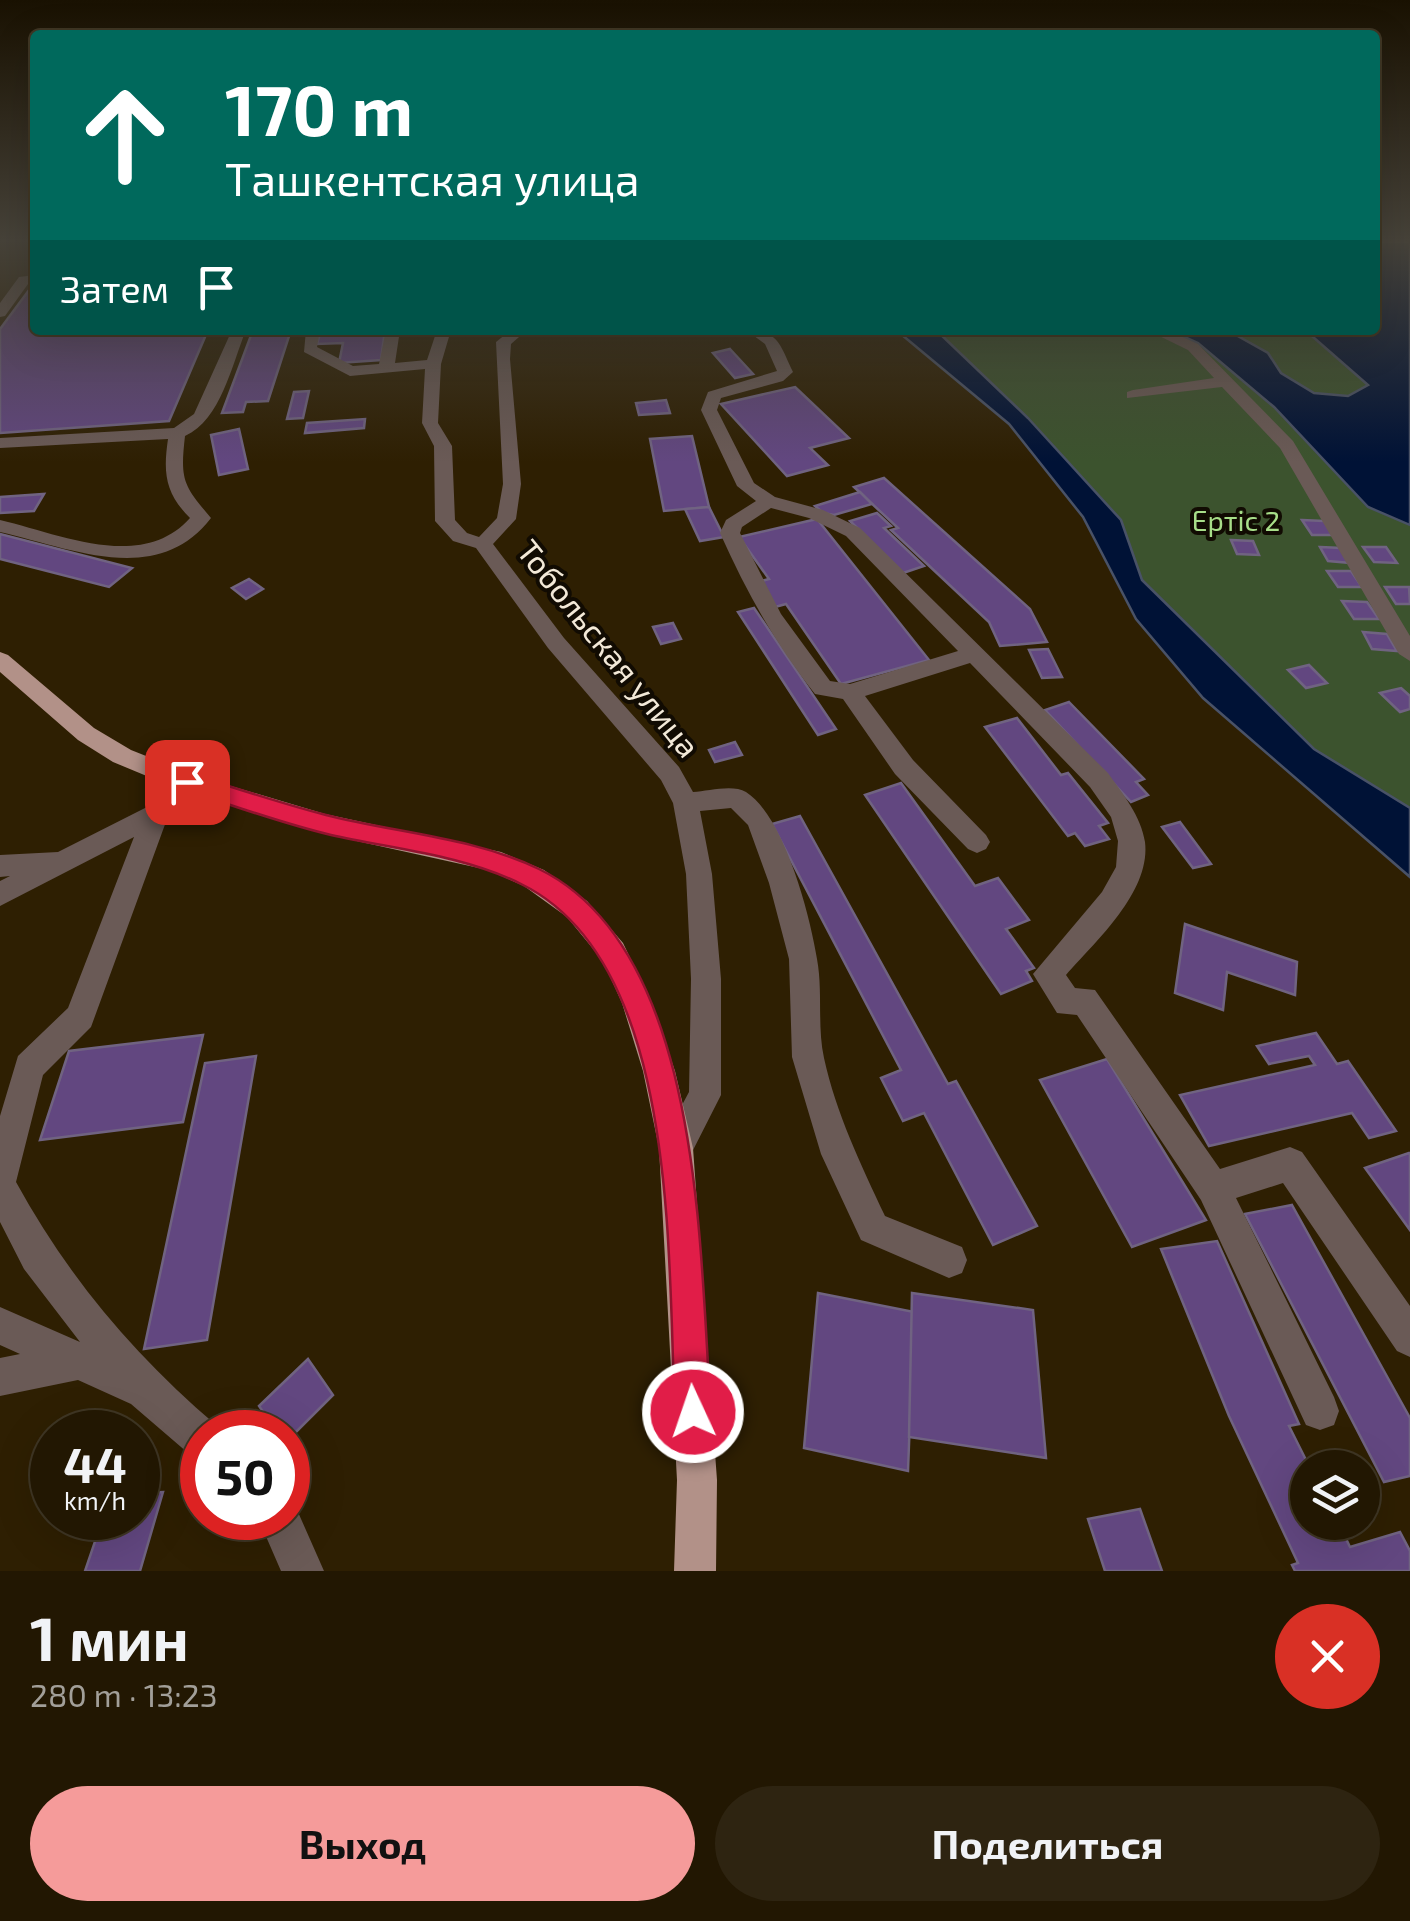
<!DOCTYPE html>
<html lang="ru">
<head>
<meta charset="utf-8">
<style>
  body { margin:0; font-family:"Exo 2",sans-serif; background:#2e2411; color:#f1f3f6; height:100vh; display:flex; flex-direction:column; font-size:38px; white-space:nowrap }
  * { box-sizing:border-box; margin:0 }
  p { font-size:32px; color:#a29f99 }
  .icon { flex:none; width:55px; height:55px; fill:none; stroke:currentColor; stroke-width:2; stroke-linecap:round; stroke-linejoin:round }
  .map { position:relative; height:1571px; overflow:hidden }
  .drawer { display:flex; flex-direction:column; background:#221702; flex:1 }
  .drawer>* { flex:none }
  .top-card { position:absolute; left:30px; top:30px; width:1350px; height:305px; border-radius:10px; box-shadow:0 10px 40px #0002,0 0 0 2px #3f3624; background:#00695c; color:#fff; overflow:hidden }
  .controls { position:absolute; left:1290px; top:1450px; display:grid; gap:20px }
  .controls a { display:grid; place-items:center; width:90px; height:90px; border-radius:50%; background:#221702; box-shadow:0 10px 40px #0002,0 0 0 2px #3f3624; font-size:50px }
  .speed { position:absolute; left:30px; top:1410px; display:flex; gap:20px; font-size:50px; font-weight:700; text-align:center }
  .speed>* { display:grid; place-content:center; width:130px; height:130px; border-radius:50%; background:#221702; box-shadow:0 10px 40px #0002,0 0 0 2px #3f3624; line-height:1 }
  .speed small { font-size:25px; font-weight:400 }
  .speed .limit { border:15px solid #d22; background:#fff; color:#111 }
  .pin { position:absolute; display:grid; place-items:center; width:85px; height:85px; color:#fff; margin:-42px; border-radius:20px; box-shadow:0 5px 15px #0006 }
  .me { position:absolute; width:110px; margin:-55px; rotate:357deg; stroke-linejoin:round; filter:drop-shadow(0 0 8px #0008) }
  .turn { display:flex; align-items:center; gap:35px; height:210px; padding:0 30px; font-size:45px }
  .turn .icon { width:130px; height:130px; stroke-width:2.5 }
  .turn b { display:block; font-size:70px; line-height:85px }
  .then { display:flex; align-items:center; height:95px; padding:0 30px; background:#0003; gap:20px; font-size:38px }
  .round { display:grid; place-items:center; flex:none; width:105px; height:105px; border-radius:52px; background:#2e2411 }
  .summary { display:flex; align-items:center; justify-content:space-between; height:170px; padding:0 30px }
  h1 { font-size:60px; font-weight:700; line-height:75px }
  .action { display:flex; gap:20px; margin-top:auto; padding:20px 30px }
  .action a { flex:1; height:115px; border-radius:60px; background:#f59b9a; color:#111; font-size:40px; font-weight:700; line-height:115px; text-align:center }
  .action a+a { background:#2e2411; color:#f1f3f6 }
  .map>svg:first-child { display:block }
</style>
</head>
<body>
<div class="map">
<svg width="1410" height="1571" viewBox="0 0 1410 1571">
  <rect width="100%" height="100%" fill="#2e1f02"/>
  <g fill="#3c532e">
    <path d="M936,330h233l29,13 76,64 94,99 42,19v283l-96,-59 -172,-169 -22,-60 -92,-102z"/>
    <path d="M1227,330h78l64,55 -21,11 -34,-3 -33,-20 -13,-20z"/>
  </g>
  <g fill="#001236" stroke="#495267" stroke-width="2.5">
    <path d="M1375,242h35v283l-42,-18 -94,-100 -76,-64 -29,-13h58l41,23 13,20 33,20 34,3 20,-11 -63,-55h70z"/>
    <path d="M896,330h40l92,88 93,102 21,60 172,169 96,59v69l-207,-179 -67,-79 -53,-102 -74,-93z"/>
  </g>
  <g fill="#624780" stroke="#706381" stroke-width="2.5">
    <path d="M35,282v48h173l-39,91 -169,12v-104z"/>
    <path d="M253,330h38l-23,71 -22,1 -3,10 -21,1z"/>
    <path d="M321,330h64l-4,30 -42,3 4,-20 -26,1z"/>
    <path d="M730,349l23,25 -18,4 -22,-25z"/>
    <path d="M795,387l54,51 -39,10 18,17 -41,11 -66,-72z"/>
    <path d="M309,391l-6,27 -16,1 7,-27z"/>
    <path d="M666,400l4,13 -31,2 -3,-12z"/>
    <path d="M365,419l-1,9 -59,5 2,-10z"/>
    <path d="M239,429l9,40 -29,6 -8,-40z"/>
    <path d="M692,436l17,71 -45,4 -14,-72z"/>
    <path d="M884,478l146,131 17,33 -47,4 -11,-24 -98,-92 7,-2 -44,-41z"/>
    <path d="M860,492l12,12 -38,11 -11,-2 -8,-7z"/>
    <path d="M44,494l-10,17 -34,2v-16z"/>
    <path d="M709,507l15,30 -24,4 -15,-32z"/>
    <path d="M877,513l14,13 -7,2 40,38 -21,7 -53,-52z"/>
    <path d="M1222,515l21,1 6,13 -21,-1z"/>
    <path d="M817,519l112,141 -88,24 -55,-80 -11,3 -17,-25 11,-3 -30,-42z"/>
    <path d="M1302,520l22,1 10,14h-22z"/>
    <path d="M0,534l132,34 -23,19 -109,-28z"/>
    <path d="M1231,540l22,1 6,14 -22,-1z"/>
    <path d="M1320,547l22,1 9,15 -23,-2z"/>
    <path d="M1363,547h23l11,16 -23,-1z"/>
    <path d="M1327,571h24l11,16h-24z"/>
    <path d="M249,579l14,10 -17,10 -14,-11z"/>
    <path d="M1385,587h24l1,17h-14z"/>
    <path d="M1342,601l25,1 12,17h-25z"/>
    <path d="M754,608l82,121 -18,6 -80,-123z"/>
    <path d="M673,623l8,16 -20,5 -8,-17z"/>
    <path d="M1363,632l24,2 10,17 -25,-2z"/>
    <path d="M1048,649l14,28 -20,1 -13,-28z"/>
    <path d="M1309,665l18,18 -21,5 -18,-18z"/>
    <path d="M1401,688l9,8v13l-10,3 -20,-19z"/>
    <path d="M1069,702l75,77 -8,3 12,13 -17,7 -86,-92z"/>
    <path d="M1017,718l44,57 7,-2 40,50 -9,3 10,13 -24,7 -10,-13 -7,3 -83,-109z"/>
    <path d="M735,742l7,13 -27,7 -6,-12z"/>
    <path d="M901,783l74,103 23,-8 31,42 -23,9 28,39 -8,3 6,10 -31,13 -136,-199z"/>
    <path d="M800,816l148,268 8,-3 81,145 -44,19 -69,-132 -21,8 -22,-43 20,-8 -129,-246z"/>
    <path d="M1180,822l31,42 -18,4 -31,-41z"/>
    <path d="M1185,924l112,38 -2,33 -68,-23 -4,38 -48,-17z"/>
    <path d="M1316,1033l21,31 11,-3 48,70 -27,7 -17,-25 -143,33 -29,-51 135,-30 -6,-9 -40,8 -12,-18z"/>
    <path d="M203,1035l-20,87 -143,18 29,-89z"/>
    <path d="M256,1056l-49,284 -63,9 61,-286z"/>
    <path d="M1107,1059l99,161 -74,27 -92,-167z"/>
    <path d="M1409,1153l1,1v76l-45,-62z"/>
    <path d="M1292,1205l118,213v58l-26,6 -139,-268z"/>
    <path d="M1217,1241l82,183 -10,2 21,42 -2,54h30l12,25 50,-15 10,19v20h-115l-3,-6 6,-2 -69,-147 -68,-167z"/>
    <path d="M818,1293l96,19 -6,159 -104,-23z"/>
    <path d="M912,1293l121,17 13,148 -137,-21z"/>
    <path d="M308,1359l25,36 -45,45v-8h-11l-18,-26z"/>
    <path d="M163,1492l-23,79h-55l18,-53h35v-25z"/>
    <path d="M1140,1509l22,62h-57l-17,-52z"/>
  </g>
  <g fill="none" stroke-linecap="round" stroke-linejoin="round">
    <g fill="#6a5a56" fill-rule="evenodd">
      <path d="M35,275v8l-7,1 -23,32 -5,1v-14l19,-26z"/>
      <path d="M232,330h14c-14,34 -25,90 -61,106 -5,44 -2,49 26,82 -54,70 -140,30 -211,14v-12c60,14 142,52 190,-2 -25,-25 -27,-45 -22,-79l-168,9v-10l174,-10 20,-14z"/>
      <path d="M306,330h14l-3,17 36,19 26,-2 7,-34h14l-5,33 32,-3 10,-30h14l-10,34 -3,59 14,23 3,74 12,13 12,4 18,-19 6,-34 -7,-142 15,-12h16l-16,14 -1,15 11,125 -5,35 -23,25 71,94 115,129 14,25c15,-1 40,-8 53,0 38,24 64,123 71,167 6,32 0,67 7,99 12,55 37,107 61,158l77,31 5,13 -5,13 -13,5 -88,-38 -40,-86 -29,-97 -3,-98 -20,-76 -21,-58 -17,-17 -31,3 12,63 9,105v116l-33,65 -12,5 -12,-5 -5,-12 30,-56 2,-113 -5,-105 -13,-71 -12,-23 -113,-132 -72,-100 -23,-7 -18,-20 -1,-75 -12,-23 3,-54 -75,7 -46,-24z"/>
      <path d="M746,330c33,0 34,15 47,42l-10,9 -62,17 -4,12 37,73 21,14 48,13 37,18 248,245c15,21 33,43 37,69 6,50 -50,100 -79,133l9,13 20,2 125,179 70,-22 12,5 108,154v51l-13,-6 -114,-168 -47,15 98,199 5,14 -5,14 -14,5 -14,-5 -105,-225 -124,-185 -20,-2 -24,-39 69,-82 14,-25 2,-26 -7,-24 -21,-30 -120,-124 -105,33 48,64 73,75 4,7 -4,7 -9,4 -9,-4 -73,-75 -52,-75 -28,-5c-40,-50 -69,-103 -95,-161l6,-13 30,-19 -19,-15 -36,-76 7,-18 69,-21 -12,-27zM771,508l38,10 37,18 112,115 -108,33 -20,-3 -49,-67 -41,-81 2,-6z"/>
      <path d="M1147,330h20l31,14 95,97 117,195v25l-11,-7 -119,-206 -58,-61 -95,11v-6l6,-2 81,-12 -26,-28z"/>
      <path d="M187,772l9,3 3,7 -32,37 -76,208 -48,48 -27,107c52,95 118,173 200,243l3,7h-17v27l-14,-6 -57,-49 -53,-24 -78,16v-38l20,-4 -20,-9v-38l80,35 -56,-73 -24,-47v-106l18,-60 50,-48 66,-171 -134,69v-25l10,-5 -10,1v-22l58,-3 89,-45 31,-32z"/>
      <path d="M288,1501l6,2 30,68h-43l-23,-53h30z"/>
    </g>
    <path fill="#b29188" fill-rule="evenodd" d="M0,652l8,3 86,73 37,22 63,25 131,39 176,38 43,18 43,31 36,42 29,60 23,68 18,77 24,332 -1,91h-42l3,-91 -18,-332 -16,-77 -21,-68 -19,-42 -36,-44 -43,-31 -36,-16 -163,-36 -147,-45 -65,-27 -35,-22 -78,-68z"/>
  </g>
  <linearGradient id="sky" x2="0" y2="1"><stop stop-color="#191101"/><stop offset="0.52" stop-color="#464239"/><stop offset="1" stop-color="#464239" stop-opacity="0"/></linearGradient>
  <rect width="1410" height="462" fill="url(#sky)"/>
  <path fill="#e11d48" stroke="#92132f" stroke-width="2.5" d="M187,773c46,14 92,30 139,42 70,18 147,22 213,54 166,81 160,386 172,543l-5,13 -13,5 -13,-5 -5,-13c-8,-152 6,-450 -154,-528 -58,-29 -128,-35 -190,-49 -51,-12 -102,-31 -152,-47l-3,-6z"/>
  <g text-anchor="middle" stroke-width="8" stroke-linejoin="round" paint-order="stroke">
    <g font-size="28" fill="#a8de89" stroke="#110b02">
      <text x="1236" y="531">Ертіс 2</text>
    </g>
    <g font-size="32" fill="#f3e9d8" stroke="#110b02">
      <text transform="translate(608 649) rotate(51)" y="11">Тобольская улица</text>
    </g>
  </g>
</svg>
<div class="controls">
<a><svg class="icon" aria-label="layers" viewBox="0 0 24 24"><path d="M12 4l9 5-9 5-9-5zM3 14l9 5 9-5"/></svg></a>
</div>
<div class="speed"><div>44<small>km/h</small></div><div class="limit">50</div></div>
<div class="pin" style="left:187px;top:782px;background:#d93025"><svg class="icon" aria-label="arrive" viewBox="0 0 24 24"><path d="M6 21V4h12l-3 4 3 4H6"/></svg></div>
<svg class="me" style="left:693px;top:1412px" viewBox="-20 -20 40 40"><circle r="17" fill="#e11d48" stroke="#fff" stroke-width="3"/><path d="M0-11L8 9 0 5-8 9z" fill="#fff"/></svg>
<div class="top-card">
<div class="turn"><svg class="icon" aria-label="ahead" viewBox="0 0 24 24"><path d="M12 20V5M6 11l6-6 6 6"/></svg><div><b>170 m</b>Ташкентская улица</div></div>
<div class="then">Затем<svg class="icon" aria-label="arrive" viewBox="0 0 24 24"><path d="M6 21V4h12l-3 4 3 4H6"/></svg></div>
</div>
</div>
<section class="drawer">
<div class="summary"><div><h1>1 мин</h1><p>280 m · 13:23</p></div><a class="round" style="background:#d93025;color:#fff"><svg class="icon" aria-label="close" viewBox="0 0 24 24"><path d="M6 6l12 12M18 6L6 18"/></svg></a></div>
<div class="action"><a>Выход</a><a>Поделиться</a></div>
</section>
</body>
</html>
